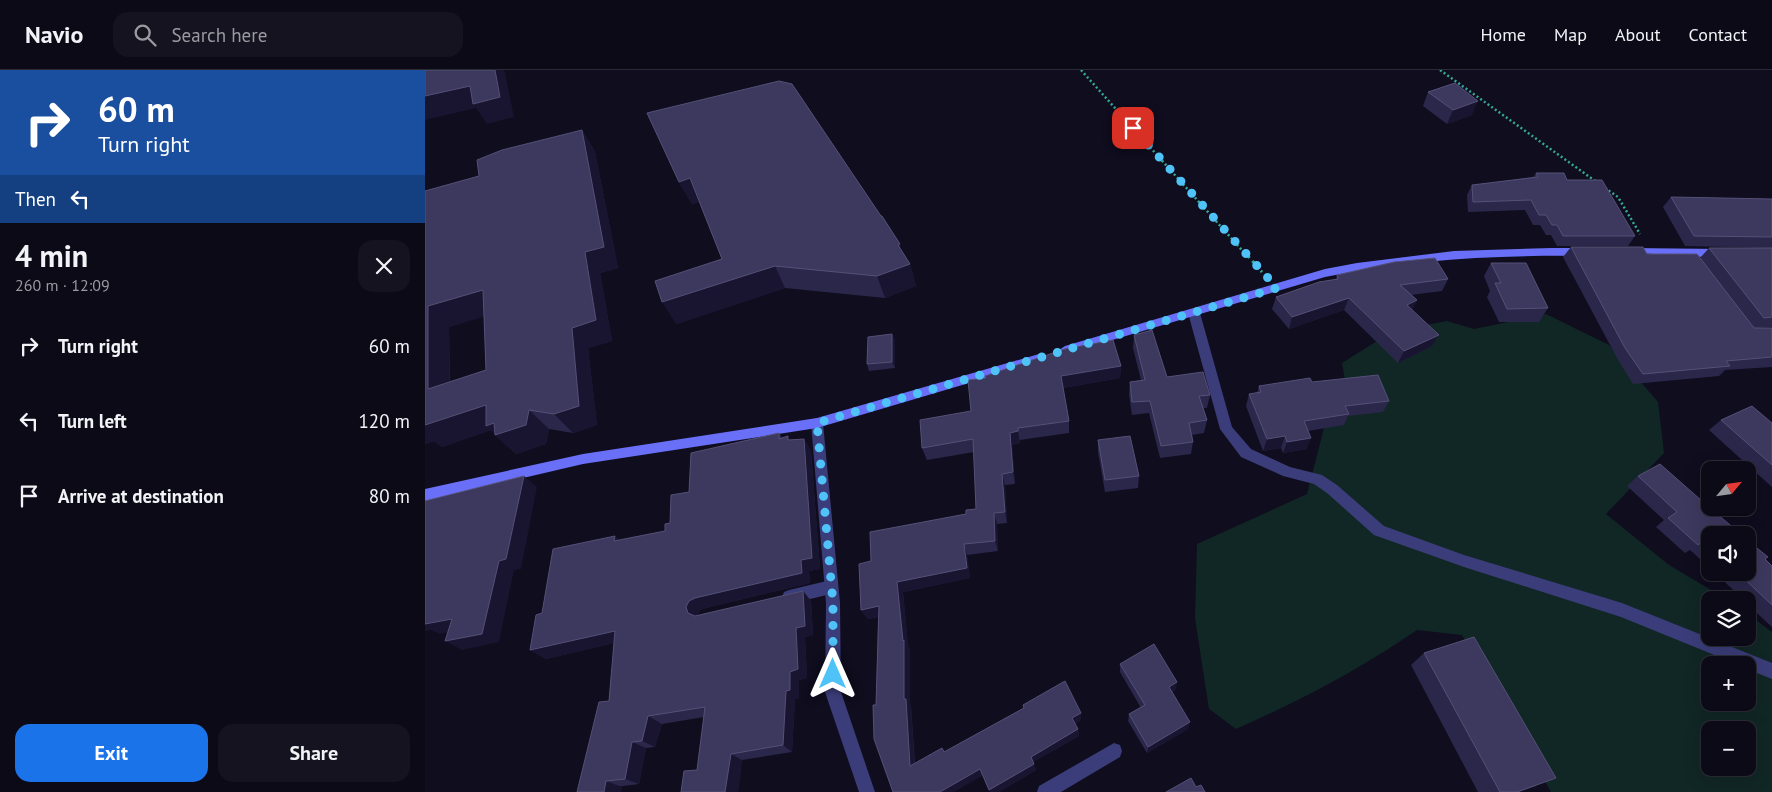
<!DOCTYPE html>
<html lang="en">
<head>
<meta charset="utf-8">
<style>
  body { margin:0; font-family:"PT Sans",sans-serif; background:#14131f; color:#f1f3f6; height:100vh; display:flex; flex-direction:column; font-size:19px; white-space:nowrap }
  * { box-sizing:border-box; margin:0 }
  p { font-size:16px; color:#9a9aa1 }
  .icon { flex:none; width:28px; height:28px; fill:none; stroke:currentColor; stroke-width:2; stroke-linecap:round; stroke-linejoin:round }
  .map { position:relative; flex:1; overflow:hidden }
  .panel { display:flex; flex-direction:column; background:#0b0a16; width:425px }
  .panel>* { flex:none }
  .hud { background:#1a4fa0; color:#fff; overflow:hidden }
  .needle { width:32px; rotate:61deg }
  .tools { position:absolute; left:1276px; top:391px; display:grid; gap:10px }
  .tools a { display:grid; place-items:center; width:55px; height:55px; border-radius:10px; background:#0b0a16; box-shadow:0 5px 20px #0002,0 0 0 1px #2b2b35; font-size:25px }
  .pin { position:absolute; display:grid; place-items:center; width:42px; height:42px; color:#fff; margin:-21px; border-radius:10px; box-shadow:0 2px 8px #0006 }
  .me { position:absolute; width:55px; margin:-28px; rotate:0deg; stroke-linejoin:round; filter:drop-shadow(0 0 4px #0008) }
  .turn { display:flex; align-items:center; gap:18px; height:105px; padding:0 15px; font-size:22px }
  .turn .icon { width:65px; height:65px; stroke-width:2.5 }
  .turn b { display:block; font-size:35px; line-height:42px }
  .then { display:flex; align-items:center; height:48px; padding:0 15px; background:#0003; gap:10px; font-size:19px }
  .round { display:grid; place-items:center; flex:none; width:52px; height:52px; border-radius:15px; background:#14131f }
  .headline { display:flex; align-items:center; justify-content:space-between; height:85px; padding:0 15px }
  h1 { font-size:30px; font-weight:700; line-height:38px }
  .cta { display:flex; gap:10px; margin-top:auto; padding:10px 15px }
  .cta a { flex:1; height:58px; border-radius:15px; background:#1a73e8; color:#fff; font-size:20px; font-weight:700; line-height:58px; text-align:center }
  .cta a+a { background:#14131f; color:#f1f3f6 }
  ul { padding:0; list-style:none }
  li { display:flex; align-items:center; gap:15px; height:75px; padding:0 15px }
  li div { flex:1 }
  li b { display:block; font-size:19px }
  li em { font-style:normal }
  header { display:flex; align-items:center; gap:30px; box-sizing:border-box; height:70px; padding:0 25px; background:#0b0a16; border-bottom:1px solid #2b2b35 }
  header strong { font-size:24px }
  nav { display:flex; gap:28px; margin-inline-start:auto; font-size:18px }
  .search { width:350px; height:45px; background:#14131f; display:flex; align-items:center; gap:12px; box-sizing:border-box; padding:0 18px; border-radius:15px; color:#9a9aa1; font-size:19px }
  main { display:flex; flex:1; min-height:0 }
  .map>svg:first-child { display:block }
</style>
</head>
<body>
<header>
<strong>Navio</strong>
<div class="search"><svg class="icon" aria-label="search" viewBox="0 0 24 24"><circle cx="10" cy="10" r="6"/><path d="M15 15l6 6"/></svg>Search here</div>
<nav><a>Home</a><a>Map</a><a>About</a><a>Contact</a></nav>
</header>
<main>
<section class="panel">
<div class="hud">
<div class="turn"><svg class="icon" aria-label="right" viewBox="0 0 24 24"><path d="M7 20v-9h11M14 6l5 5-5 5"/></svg><div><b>60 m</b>Turn right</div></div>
<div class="then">Then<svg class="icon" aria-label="left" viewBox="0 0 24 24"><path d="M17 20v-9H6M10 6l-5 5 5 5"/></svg></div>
</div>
<div class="headline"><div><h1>4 min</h1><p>260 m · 12:09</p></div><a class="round"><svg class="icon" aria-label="close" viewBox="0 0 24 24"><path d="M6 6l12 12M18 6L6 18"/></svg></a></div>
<ul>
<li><svg class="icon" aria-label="right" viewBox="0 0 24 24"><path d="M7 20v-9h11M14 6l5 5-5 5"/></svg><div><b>Turn right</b></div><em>60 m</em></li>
<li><svg class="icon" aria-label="left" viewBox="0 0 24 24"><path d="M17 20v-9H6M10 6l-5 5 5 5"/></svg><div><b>Turn left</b></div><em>120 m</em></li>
<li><svg class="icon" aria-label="arrive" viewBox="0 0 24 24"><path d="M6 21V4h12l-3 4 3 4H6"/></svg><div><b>Arrive at destination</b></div><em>80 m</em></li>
</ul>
<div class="cta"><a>Exit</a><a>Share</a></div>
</section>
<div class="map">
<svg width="1347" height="722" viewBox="0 0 1347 722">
  <rect width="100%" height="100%" fill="#0f0d1e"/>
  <path fill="#112725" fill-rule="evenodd" d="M1121,244l63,31 49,57 6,51 -58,61 63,51 59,35h-18v38h37l1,-24 24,18v160h-221l-89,-157 -45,-5c-57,39 -117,71 -181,99l-27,-20 -14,-91 2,-74 110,-50 17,-66 26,-19 -8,-46 51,-32 54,-10 27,8zM1285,595h37v37h-37zM1285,660h37v38h-37z"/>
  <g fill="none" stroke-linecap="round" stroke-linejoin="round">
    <g stroke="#34a999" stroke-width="2.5" stroke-dasharray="2 2.5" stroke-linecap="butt">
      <path d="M656,0l168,188"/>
      <path d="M1015,0l158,113"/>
      <path d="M1180,118l13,9 22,37"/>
    </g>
    <path stroke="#34a999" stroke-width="3" stroke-dasharray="2.5 4" stroke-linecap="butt" d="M823,186l14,16"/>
    <g fill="#3b3d7a" fill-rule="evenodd">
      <path d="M769,239l6,4 32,114 19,22 39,18 32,8 15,10 47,41 80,29 158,48 150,60v16l-25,-10v-4h-8l-118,-48 -157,-50 -90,-32 -47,-42 -13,-9 -31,-8 -42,-19 -21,-28 -32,-116z"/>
      <path d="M406,510l5,2 2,5 -2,5 -5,2 -42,10 -5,-2 -2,-5 2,-5 5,-2z"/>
      <path d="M689,673l6,2 2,6 -2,6 -59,35h-24l2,-6z"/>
    </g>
    <path fill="#3b3d7a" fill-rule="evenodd" d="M392,348l4,1 2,4 17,180 1,89 34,100h-16l-34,-100 1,-89 -15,-180 2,-4z"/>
    <g fill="#6970f7" fill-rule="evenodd">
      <path d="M1127,178h33l5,4 -5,4c-88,-1 -174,3 -260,21l-260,77 -6,-4 6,-4 260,-77 32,-6 97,-12z"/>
      <path d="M1205,178l92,1 5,4 -5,4 -92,-1 -5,-4z"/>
      <path d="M614,284l4,1 2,3 -2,3 -226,67 -234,36 -158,37v-12l158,-35 234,-36z"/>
    </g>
  </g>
  <g fill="#2b274b" fill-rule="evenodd">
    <path d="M1003,22l44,23 -25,9 -24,-18z"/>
    <path d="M157,60l13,22 23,116 -18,5 12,68 -24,7 9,77 -24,8 -24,-4 -3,15 -30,10 -21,-19v-2l-4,-3 -49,17 -8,-6 -9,3v-253l54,-15zM59,246l2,54 -36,12 -1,-55z"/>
    <path d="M1111,103l31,7 68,56 -7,10h-71l-6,-11h-5l-6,-10h-7l-8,-15 -57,2 -1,-17 5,-10 61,-8z"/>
    <path d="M254,112l223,69 8,13 6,22 -31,12 -100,-10 -109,36 46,-65 -23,-57 -7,2z"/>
    <path d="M1246,127l101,2v49l-87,-2 -22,-39z"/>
    <path d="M1146,177l129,11 9,-10h63v79l-15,1h15v39l-47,3 -6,6 -86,8 -16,-26 -54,-101z"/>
    <path d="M1066,193l57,45 -9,14h-40l-12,-25 3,-6 -6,-15z"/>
    <path d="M912,205l111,4 -6,12 -31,4 6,5 -5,10 20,36 -34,17 -54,-53 -55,19 -17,-20 4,-12 60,-18z"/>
    <path d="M467,264l3,7v27l-26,3 -2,-7z"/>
    <path d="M709,265l33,42 43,18 -3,13h-4l4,12 -3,13 -12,2 1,7 -2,12 -31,4 -11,-45 -17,2 -3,-20 1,-13 11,-2 -8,-32z"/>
    <path d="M696,296l-1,12 -57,10 6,33v12l-49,7v3l-8,2 3,39 -10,1 2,38 -10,1 1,27 -31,4 3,23 -67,14 5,54 2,3v55l1,2 4,58 27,-16 3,4 79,-44 -1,-3 58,15 -6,4 3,5 1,7 -46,26 3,8 -37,22h-9l-7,-17 -90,17 -17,-87 2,-88 -10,2 -7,-9 10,-49 105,-52 -2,-57 -47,8 -5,-12 49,-37z"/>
    <path d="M887,312l77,19 -6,11 -35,4 -4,9 -36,6 -1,18 -24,4 -2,-5 -18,3 -17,-45 3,-12 8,-1 2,-7z"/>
    <path d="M1296,350l51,3v64l-63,-57z"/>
    <path d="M354,363l3,5 8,2 14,-1 7,12 9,118 -11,2 1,12 -104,25 -6,2 -3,6 106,-25 8,10 2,34 -8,2 2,41 -8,2v18l-4,1 -3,53 -50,8 -4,32h-57l16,-22 7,-53 -42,7 -7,23 -9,1 -7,36 -62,8 32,-91 5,-58 -68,16 -16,-9 90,-110 45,-9 24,-39z"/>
    <path d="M673,370l41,36 -1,12 -33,4 -7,-40z"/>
    <path d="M1213,406l72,59v33l-20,-18 -5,3 -29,-26 8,-7 -37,-34z"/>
    <path d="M1340,489l7,7v61l-25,-23v-4h-3l-30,-28h33z"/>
    <path d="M999,583l112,133 -17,6h-41l-67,-127z"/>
    <path d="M695,594l57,18 -2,8 -3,2 16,37 -41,24 -19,-32 1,-7 12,-6 -21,-36z"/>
  </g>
  <g fill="#191531">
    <path d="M70,0h8l2,3 9,44 -27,7 -11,-16 -51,12v-24z"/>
    <path d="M1053,31l-6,14 -25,9 6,-14z"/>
    <path d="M157,60l13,22 23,116 -18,5 12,68 -24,7 9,77 -24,8 -19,-19 18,-86 13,-76z"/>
    <path d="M265,108l12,23 -10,3 -13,-22z"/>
    <path d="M475,174l6,22 4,-2 6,22 -31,12 -8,-22 21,-31z"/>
    <path d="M350,196l10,22 -109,36 -14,-22z"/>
    <path d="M58,220l19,21 -53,16 1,81 -22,-19v-83z"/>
    <path d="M924,228l-5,12 -55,19 3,-12z"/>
    <path d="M992,230l-6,12 -4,-7z"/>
    <path d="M467,264l3,7v27l-3,-6z"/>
    <path d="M1014,265l-7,11 -34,17 6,-12z"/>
    <path d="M696,296l-1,12 -58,10 -1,-12z"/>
    <path d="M61,335l43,5 20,19 -3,15 -30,10 -21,-19h1l-5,-5 -49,17 -8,-6 -9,3v-19z"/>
    <path d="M593,361l2,12 -8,2 3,39 -2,-12 -3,-39z"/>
    <path d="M860,366l-4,12 -18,3 4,-12z"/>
    <path d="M886,368l-4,11 -24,4 4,-11z"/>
    <path d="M379,369l7,12 9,118 -11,2 1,12 -104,25 -6,2 -3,6 2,7 -11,-10 -2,-6 3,-6 112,-41z"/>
    <path d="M577,404l3,11 2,38 -2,-11z"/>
    <path d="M99,406l13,11 -16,82 -7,1 -15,72 -37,8 -17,-9 54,-80z"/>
    <path d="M569,443l3,11 1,27 -3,-10z"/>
    <path d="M190,466l13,11 -14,-6z"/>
    <path d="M539,474l3,11 3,23 -67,14 5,54 2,3v55l1,2 4,66 -5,-6 -6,-67 -1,-58 -6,-59z"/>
    <path d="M378,521l8,10 2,34 -8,2 2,41 -8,2v18l-4,1 -3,53 -9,-7 3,-54z"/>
    <path d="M454,536l6,9 -17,4 -7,-9z"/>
    <path d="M0,549h27l16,9 -28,6 -9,-4 -6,1z"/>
    <path d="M190,561l13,9 -82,19 -16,-9z"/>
    <path d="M752,612l-2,8 -8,5 2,-8z"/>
    <path d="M656,643v7l-8,5 -1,-7z"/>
    <path d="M223,646l14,8 -7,23 -13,-6z"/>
    <path d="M765,652l-2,7 -41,24 1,-6z"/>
    <path d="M653,659l1,7 -46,26 -2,-5z"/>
    <path d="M207,672l14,6 -7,36 -14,-5z"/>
    <path d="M306,684l11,6 -4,32h-13z"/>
    <path d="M609,694l2,6 -37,22h-9l-1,-2z"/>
    <path d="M555,699l4,6 -30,17h-14z"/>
    <path d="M181,711l16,6 -1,5h-17z"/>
  </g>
  <g fill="#3d385e" stroke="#545077" fill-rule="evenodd">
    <path d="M0,0h70l5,27 -27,7 -3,-18 -45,10z"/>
    <path d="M354,11l13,3 89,132h1l18,28 -2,1 12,19 -33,12 -102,-10 -113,36 -7,-21 67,-22 -32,-81 -11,4 -32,-69z"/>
    <path d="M1030,13l23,18 -25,9 -25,-18z"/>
    <path d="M157,60l22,117 -19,5 11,68 -24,8 7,78 -25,8 -25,-4 -3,15 -31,10 -1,-12 -8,3v-21l-61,20v-234l54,-15 -2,-16 25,-10zM58,220l3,80 -58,19v-83z"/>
    <path d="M1111,103h28l3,7h35l33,56h-72l-6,-11h-5l-6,-10h-7l-8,-15 -58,2 -1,-17 66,-8z"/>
    <path d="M1246,127l101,2v38l-78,-1z"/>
    <path d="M1146,177h72l4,7h50l57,74h18v29l-46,4 4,5 -87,8 -18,-26z"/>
    <path d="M1284,178h63v69l-8,1z"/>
    <path d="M1010,188l13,21 -48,6 17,15 -10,5 32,30 -35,16 -55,-53 -57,19 -16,-20 43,-15 19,-3 -1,-4 57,-13z"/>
    <path d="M1066,193h35l22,45 -41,1 -12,-26h6z"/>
    <path d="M727,260l15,47 36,-5 7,23 -11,1 8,24 -18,3 4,19 -32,4 -11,-45 -18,1 -2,-20 15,-2 -11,-45z"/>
    <path d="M467,264v28l-25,2 1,-27z"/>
    <path d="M688,270l8,26 -60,10 8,45 -51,7v3l-8,2 3,39 -11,2 3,38 -11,1 1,28 -31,3 3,24 -70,14 6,59 1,-1v59h2l4,67 32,-18 2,4 80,-44 -1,-3 42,-24 16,32 -9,5 6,11 -47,28 3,7 -45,26 -9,-21 -40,23h-47l-19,-53 -1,-34h3l3,-99 -18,4 -2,-46 12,-3 -1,-29 96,-18v-4l10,-1 -3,-70 -51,9 -2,-28 51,-9 -3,-31 18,-2 -1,-2 80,-27z"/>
    <path d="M953,305l11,26 -44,5 4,8 -45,7 7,17 -24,4 -2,-6 -18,3 -18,-45 12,-2 -2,-6 51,-8 2,4z"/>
    <path d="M1327,336l20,17v42l-51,-45z"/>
    <path d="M354,363v6l9,-3v4l16,-1 8,119 -11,2 1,13 -107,25 -6,3 -3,6 2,6 7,3 108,-25 2,35 -9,2 2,41 -8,3v18l-4,1 -3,54 -52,9 -6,38h-44l3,-21 13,-1 8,-63 -57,9 -6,25 -10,1 -7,37 -19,2 -2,11h-27l22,-90 10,-1 6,-70 -85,19 6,-35 6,-2 11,-64 62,-13 -1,5 51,-10v-7l5,-1 1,-28 18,-3 2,-39z"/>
    <path d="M705,366l9,40 -34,4 -7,-40z"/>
    <path d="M1235,394l50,44 32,27h-32v13l-7,-7 -5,4 -30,-27 9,-6 -39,-36z"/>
    <path d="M99,406l-18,83 -7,2 -17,73 -37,7 7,-22 -27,5v-123z"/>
    <path d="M1322,470l21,17 -3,2 7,7v39l-35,-33h10z"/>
    <path d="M1049,567l82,141 -39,14h-17l-76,-139z"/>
    <path d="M729,574l23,38 -8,5 21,35 -42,25 -19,-33 16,-9 -25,-41z"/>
    <path d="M766,708l5,9 5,-2 4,7h-39z"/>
  </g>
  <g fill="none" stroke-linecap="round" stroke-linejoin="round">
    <path stroke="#4fc3f7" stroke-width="9" stroke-dasharray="0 16.2" d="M408,604v-71l-16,-180 460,-135 -144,-160"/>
  </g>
</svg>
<div class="tools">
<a><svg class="needle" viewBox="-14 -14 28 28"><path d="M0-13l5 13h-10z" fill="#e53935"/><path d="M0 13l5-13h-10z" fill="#9a9aa1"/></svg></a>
<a><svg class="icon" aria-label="sound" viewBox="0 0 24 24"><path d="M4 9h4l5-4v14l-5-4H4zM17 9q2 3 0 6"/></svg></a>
<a><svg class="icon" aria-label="layers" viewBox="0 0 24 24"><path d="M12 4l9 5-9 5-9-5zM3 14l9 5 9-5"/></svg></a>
<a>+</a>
<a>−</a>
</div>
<div class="pin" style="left:708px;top:58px;background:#d93025"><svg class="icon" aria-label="arrive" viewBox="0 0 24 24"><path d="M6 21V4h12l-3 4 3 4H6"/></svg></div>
<svg class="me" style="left:408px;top:604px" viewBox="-20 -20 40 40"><path d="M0-17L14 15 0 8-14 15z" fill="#4fc3f7" stroke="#fff" stroke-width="4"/></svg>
</div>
</main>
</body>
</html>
